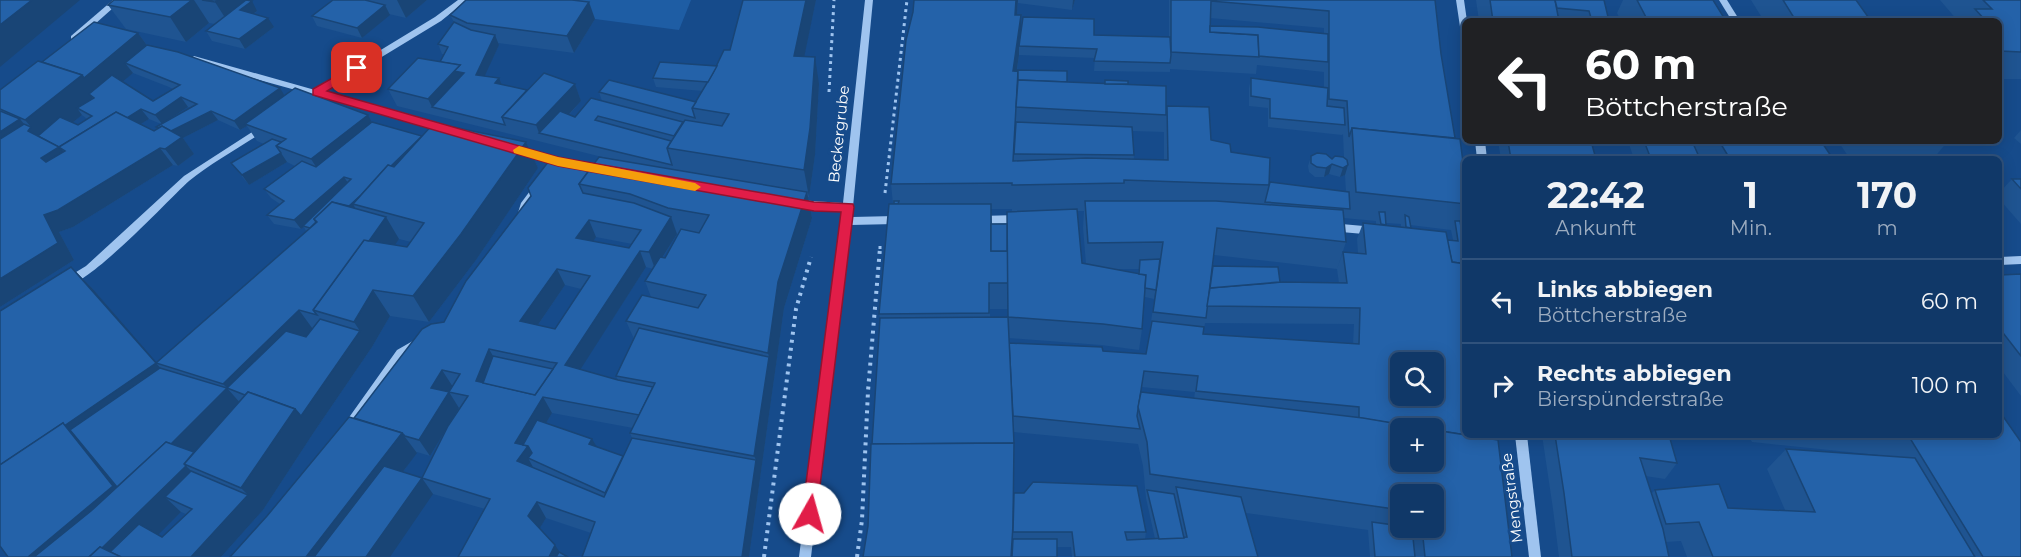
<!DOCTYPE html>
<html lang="de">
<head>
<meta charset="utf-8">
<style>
  body { margin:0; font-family:Montserrat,sans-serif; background:#1e4371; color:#f1f3f6; height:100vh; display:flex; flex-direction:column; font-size:22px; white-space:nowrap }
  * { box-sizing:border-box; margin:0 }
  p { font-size:20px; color:#9cacc0 }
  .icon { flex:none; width:33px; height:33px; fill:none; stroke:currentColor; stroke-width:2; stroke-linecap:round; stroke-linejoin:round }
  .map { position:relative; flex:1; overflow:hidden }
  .details { position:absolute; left:1462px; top:156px; width:540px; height:282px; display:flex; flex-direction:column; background:#103868; border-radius:9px; box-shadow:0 3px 15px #0003,0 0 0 2px #30527c }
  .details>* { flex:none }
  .hud { position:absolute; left:1462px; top:18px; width:540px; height:126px; border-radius:9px; box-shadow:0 3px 15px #0003,0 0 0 2px #30527c; background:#202124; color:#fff; overflow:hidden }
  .tools { position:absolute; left:1390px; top:352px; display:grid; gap:12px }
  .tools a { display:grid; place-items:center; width:54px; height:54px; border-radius:9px; background:#103868; box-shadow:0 3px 15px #0003,0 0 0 2px #30527c; font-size:30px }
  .pin { position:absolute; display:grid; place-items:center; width:51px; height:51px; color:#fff; margin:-26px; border-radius:12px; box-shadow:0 3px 9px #0006 }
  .me { position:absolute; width:66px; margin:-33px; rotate:7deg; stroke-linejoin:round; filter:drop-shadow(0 0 4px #0008) }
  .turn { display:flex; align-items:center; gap:21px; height:126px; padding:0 24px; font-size:27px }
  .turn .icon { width:78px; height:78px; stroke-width:2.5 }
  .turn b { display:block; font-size:42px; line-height:51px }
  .eta { display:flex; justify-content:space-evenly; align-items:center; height:102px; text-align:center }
  .eta b { font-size:36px; font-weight:700; line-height:42px }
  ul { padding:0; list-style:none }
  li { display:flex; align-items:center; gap:18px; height:84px; padding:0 24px; border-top:2px solid #30527c }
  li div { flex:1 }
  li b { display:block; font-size:22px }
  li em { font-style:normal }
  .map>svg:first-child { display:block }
</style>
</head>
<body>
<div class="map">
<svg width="2021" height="557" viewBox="0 0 2021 557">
  <rect width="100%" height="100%" fill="#164b8b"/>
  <path fill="#1e5da4" d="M523,0h168l-12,30 -84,-11z"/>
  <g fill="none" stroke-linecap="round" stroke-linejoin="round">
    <g stroke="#9fc4ef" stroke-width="3" stroke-dasharray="3 4" stroke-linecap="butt">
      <path d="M829,92l5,-92"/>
      <path d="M885,193l22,-193"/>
      <path d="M880,249v-4"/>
    </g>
    <g stroke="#9fc4ef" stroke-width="4" stroke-dasharray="3 5" stroke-linecap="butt">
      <path d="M764,557l32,-248 15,-52"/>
      <path d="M857,557l5,-37 6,-129 12,-143"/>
    </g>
    <g fill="#9fc4ef" fill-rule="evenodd">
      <path d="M113,0h9l-45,40h-6v-4z"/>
      <path d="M458,0h9l-26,21 -117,71 124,35 2,2 -5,3 -128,-36h-6l-1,-2 -119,-33 -1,-2 4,-3 121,34 120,-73z"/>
      <path d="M865,0h8l-21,217 43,-1 5,4 -5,4 -44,1 -40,332h-12l44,-347 -46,-2 -5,-4 5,-4 46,3z"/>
      <path d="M1456,0h8l3,21h-1v22l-4,-3z"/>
      <path d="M1719,0h8l13,21h-8z"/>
      <path d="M263,125l5,3 -2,2c-24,16 -55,33 -77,51 -20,18 -104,109 -126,105l-1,-3 1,-3 23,-14 98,-90z"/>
      <path d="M1475,141h10l2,18h-10z"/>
      <path d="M518,147l49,14 2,2 -5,3 -49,-14 -2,-2 2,-2z"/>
      <path d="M539,182l5,3 -13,19 -5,15h-8l-1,-3 4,-13 15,-20z"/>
      <path d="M1021,215l5,4 -5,4 -41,1 -5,-4 5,-4z"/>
      <path d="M1330,223l45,4 5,4 -5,4 -45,-4 -5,-4z"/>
      <path d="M2021,256v8l-21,1v-8z"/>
      <path d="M418,338l4,1 2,3 -2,3 -17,11 -47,66 -4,2 -4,-2 -2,-3 2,-3 47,-66z"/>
      <path d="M1515,435h12l14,122h-12z"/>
    </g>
  </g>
  <g fill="#1f5491" fill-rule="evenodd">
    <path d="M114,0h132l11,11 -3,3 20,13 -29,22 -33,-8 -6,-10 9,-7 -6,-1 -23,19 -60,-13 -18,-24z"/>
    <path d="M333,0h94l-21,18 -17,-4 -27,24 -45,-12 -5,-10z"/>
    <path d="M743,0h73l-12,56 15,28 -4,71 -6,42h-1l4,21 -28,90 -35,249 -158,-24 -45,-15 -7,11 -54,-20 -52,-15 -11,-16 37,-70 -29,48 -13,-4 -14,20 19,6 11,16 -166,22 87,-98 239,-253 17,-6 -213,-53 -9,-17 52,-27 4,-8h-2l-4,-10 16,-22 -4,-7 145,4 -21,34 -76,-10 1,2 -15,31 18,9 25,5 48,-6 6,17 -12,14 6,2 27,-16 -3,-9 97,10 7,-11 -47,-4 -3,-9 64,-12 13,-16zM677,234h1l-13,24 -2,-1zM596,237l36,7 -3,4 -36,-7zM646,267l7,2 -8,12 6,16 -25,24 8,18 -18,37 2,4 -38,-11zM565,285l16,4 -26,40 -17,-4zM552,413l81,15 -3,5 2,5 -9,18 -27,-9 -50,-24z"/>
    <path d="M914,0h161l-3,10 -54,-7 -1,12 4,18 148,4v-37h266l6,54 14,84 11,47v24l-6,12 6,214 46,122h-142l-2,-27 -122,-17 12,44h-186l-1,-10h-14l-189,-21 4,-82 8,-126 -1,-4 14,-110 -2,-20zM1210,18l114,10v6l-114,-8zM1019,55l76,3 -1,13 76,1v-3l86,5 1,-9 67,7v16l-73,-10 -2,10v18l19,2v19l74,8 1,-1 1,24 -12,1 -21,-3 -3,10 1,6 6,5h9l5,-3 11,3 5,-2 1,17 -76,-10 -59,-42 -44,-34 -1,9 -38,-31 -61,-2 -50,-12zM1132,131l32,1v28l-30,-1zM991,209h21v2l-5,13h-15zM1077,211h7l-1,17 3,36 -4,-1zM1344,218l32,3v3l-13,-1 -6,16 1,14 -15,-1 -6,17 2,14 -59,-1 -67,-16 1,-11 123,14 9,-27zM1386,223l15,1v3l-15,-2zM1410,225l41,5 2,10h-6l-37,-12zM1115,269h24l-1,5zM1159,269l-9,59 -4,26 -43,-3 -94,-8v-5l92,7 38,5 3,-21 3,-32 9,2zM990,309h18v8h-18zM1205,323l149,1 -1,20 -150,-10zM1141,387l54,5 -1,7 -53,-7zM1014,432l124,12 5,22 3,32 9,41h-10l1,-7 -132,-39zM1401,495h33v33h-33z"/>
    <path d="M1476,0h128l5,21h-130z"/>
    <path d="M1623,0h90l13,21h-105l-4,-8z"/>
    <path d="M1751,0h105l15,21h-107z"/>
    <path d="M1940,0h81v79h-21v-58h-42z"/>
    <path d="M138,33l9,12 138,50 87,27 50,14 104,6 12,26 -62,92 -47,62 -39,-6 -18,31 -58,85 -51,78 -42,47h-213l63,-290 21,21 64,75 150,-132 -2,-4 -3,2 -27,-5 -7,-9 13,-11 -9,-6 -7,-9 31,-23 -8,-4 -38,23 -18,-22 33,-19 -7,-3 -10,-15 -7,4 -22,-10 -35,18 11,16 -16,12 -5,-1 -100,62 -14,5 15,28 -74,47v-217l42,-28zM133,73l36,14 4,2 -20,12 -31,-20zM188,107l2,1 -22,12zM82,115l5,4 -9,6 -6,-2zM149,119l12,5 -5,3 2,2 -4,2 -14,-7zM399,239l12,3 -4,5 -13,-2zM181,512l5,2 -24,23 -4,-3z"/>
    <path d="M2021,130v14l-7,-6z"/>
    <path d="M1498,141h93l5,18h-95z"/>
    <path d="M1628,141h193l12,18h-199z"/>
    <path d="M1838,141h110l-15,18h-83z"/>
    <path d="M2012,179h9v45l-21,-24v-8z"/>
    <path d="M2021,274v122l-21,-28v-93z"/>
    <path d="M1542,435h127l8,28 -12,16 -20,-3 6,18 4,-4 73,18 57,2 -18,-41 19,-20 93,7 -1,-1 -126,-13 -4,-7h252l21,122h-334l-6,-16 -15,1 3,15h-110l-6,-48z"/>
  </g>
  <g fill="#194576">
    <path d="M32,0h48l-80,67v-42z"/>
    <path d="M192,0h2l15,23 -23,19 -16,-25z"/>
    <path d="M215,0h31l6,1 5,10 -11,8 -15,8 -16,-25z"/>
    <path d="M397,0h30l-21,18z"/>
    <path d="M806,0h10l-17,82 -5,-26z"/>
    <path d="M1016,0h2l-3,42v-27z"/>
    <path d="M1073,0h2l-3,10z"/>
    <path d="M589,2l6,17 -21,34 -7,-17z"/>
    <path d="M385,5l5,10 -28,23 -5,-10z"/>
    <path d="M1021,15v27l-2,4v9l-5,33 -1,-17z"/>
    <path d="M268,18l6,9 -29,22 -6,-10z"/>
    <path d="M138,33l16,22 -29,8 8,10 -35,29 -9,-8 8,9 -20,5 5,7 -36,29 -46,8v-20l20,-13 9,11 2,-3 -6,-7 57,-45z"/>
    <path d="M495,35l4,10 -18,39 -5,-9z"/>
    <path d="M815,57l4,27 -4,71 -6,42 -5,-27z"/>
    <path d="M460,65l8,17 -36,25 -4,-8z"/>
    <path d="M499,78l4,10 -8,-5z"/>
    <path d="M575,84l6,17 -31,34 -11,-2 -3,-8z"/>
    <path d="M280,88l6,10 -41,26 2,2 -7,4 -6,-9z"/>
    <path d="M181,97l7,10 -26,17 -7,-9z"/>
    <path d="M141,109l8,10 -73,44 -9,-9z"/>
    <path d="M211,111l7,9 -35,18 11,16 -16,12 -13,-17 2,-16z"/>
    <path d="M368,115l9,17 -55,44 -11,-17z"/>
    <path d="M423,136l5,9 -75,59 5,9 -35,18z"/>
    <path d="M526,142l12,26 -62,92 -47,62 -16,-26z"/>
    <path d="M59,147l15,17 -18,11 -15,-17z"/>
    <path d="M160,148l13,17 -100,62 -14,5 15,28 -74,47v-28l44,-64z"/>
    <path d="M281,153l6,9 -38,23 -7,-10z"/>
    <path d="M1332,164l-3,10 -5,3 2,-9z"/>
    <path d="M1348,165l-3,10 -5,2 3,-9z"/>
    <path d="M344,177l6,9 -47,40 1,1 -3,2 -7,-9z"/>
    <path d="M807,192l5,26 -28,90 -35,249h-7l14,-97 -2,-4 15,-99 -1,-4 10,-71z"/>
    <path d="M386,217l13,22 -55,80 -25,-7z"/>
    <path d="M671,217l6,17 -22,35 -6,-17z"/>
    <path d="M589,220l7,17 -12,18 -8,-17z"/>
    <path d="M640,251l6,16 -73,114 -8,-16z"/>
    <path d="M71,267l21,21 66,76 -2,-1z"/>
    <path d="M557,269l8,16 -36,53 -9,-17z"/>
    <path d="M373,290l17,26 -18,31 -58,85 -51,78 -42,47h-30l57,-62 -7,-7 54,-79 65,-78 -6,-9z"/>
    <path d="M299,310l16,22 -88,56 -4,-4z"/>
    <path d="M489,349l9,16 -9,25 -13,-9z"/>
    <path d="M156,363l19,21 52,4 15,17 -103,102 -58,50h-53l-28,-88z"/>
    <path d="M442,370l11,17 -4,5 10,16 -29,48 -11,-16 12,-52z"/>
    <path d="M543,397l9,16 -22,37 7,11 -9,-3 5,9 -16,-6 -2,-18z"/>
    <path d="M402,433l15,20 -78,104h-33z"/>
    <path d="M592,439l5,8 -8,-3z"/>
    <path d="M186,466l21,20 -42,11 16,15 -45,45h-43z"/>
    <path d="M422,478l11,16 -43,63h-24z"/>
    <path d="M537,502l9,16 -8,13 -10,-15z"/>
    <path d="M555,545l8,12h-14z"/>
  </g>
  <g fill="#2462a9" stroke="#194576" stroke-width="1.5" fill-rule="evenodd">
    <path d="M0,0h32l-32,25z"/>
    <path d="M114,0h78l-22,17 -62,-12z"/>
    <path d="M202,0h16l-3,2z"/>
    <path d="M246,0l6,1 -12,9 28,8 -29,21 -33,-8z"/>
    <path d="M333,0h32l20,5 -28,23 -45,-12z"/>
    <path d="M466,0h106l17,2 -22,34 -100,-13 -17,-8z"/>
    <path d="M743,0h63l-12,56 21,1 -5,71 -6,42 -137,-22 18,-28 37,6 7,-12 -37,-6 21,-35 11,-23h6z"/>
    <path d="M914,0h102l-1,15h6l-8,56h5l-5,90 73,-3 82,2 -1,-54 42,1 2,33 19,4 1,8 39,6 -1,27 -145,-5v3l-112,2v-2l-121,1 15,-144 7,-28z"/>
    <path d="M1171,0h264l6,54 14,84 -103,-10 -3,9 -2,-36 -18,-2v-88l-118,-10 -1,31 48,3 1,22 -88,-5z"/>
    <path d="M1490,0h65l4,21h-66z"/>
    <path d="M1555,0h49l5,21h-17l-3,-10 -32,-3z"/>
    <path d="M1637,0h76l13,21h-78z"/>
    <path d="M1783,0h73l15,21h-75z"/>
    <path d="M1983,0h38v52l-21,-1v-30h-14l-11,-12h17z"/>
    <path d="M1023,17l71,2v16l76,2 1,18 -1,8 -76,-2 3,-12 -78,-3z"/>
    <path d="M94,22l44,11 -54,45 -2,-3 -40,-13z"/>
    <path d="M454,22l17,8 24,5 -19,40 23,3 -4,5 32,7 -25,27 3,8 -73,-18 32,-34 -10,-2 6,-6 -20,-3 8,-15 -10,-3z"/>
    <path d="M1210,26l48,1 70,7v28l-69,-6 -1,-21 -48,-3z"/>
    <path d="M147,45l31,7 102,36 -46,33 -23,-10 -40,20 -9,-5 -4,2 -2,-1 41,-23 -16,-7 -26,18 -14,-6 -14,9 -11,-6 -57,35 4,5 -4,-5 -21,-11 22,-19 18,8 14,-9 -15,-8 17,-10 -5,-4 23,-19 41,26 27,-16 -55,-22z"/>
    <path d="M418,58l42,7 -32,34 -40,-10z"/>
    <path d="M38,61l44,14 -57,45 -25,-11v-19z"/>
    <path d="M660,62l57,4 -9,16 -55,-4z"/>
    <path d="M1015,70l52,1v11l-49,-2v-9h-3z"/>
    <path d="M544,73l31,11 -39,41 -34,-8z"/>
    <path d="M1251,78l77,10 -1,18 17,2 1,17 -75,-7v-19l-19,-3z"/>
    <path d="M609,80l87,22 -4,6 3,10 -96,-26z"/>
    <path d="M1018,80l148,6v29l-150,-8z"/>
    <path d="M1105,80l23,1v3h-23z"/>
    <path d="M295,88l73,27 -57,44 -35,-13 10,-7 -41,-15z"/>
    <path d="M591,98l92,24 -9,14 -76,-20 -3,4 76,21 -4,7 5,17 -133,-32 21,-22 15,6z"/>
    <path d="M0,111l20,8 -20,13z"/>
    <path d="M116,112l38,19 8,-5 20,11 -17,12 -5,-1 -102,62 -14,5 14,28 -58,36v-140l24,-15 7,3 -3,4 31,16 -18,11 5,4 19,-11 -6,-4z"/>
    <path d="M372,122l50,14 -31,30 -3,-1 -27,30 -12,11 -17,-4 -18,17 2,3 -6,6 -7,-2 48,-47 -7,-2 -50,43 -27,-5 17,-14 -20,-12 38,-28 14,6z"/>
    <path d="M1016,122l116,5 2,28 -120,-1z"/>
    <path d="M434,123l92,19 -65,92 -48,62 -40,-6 -19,32 -41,-12 51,-70 43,7 17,-24 -71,-19 35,-39 6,2z"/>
    <path d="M1352,128l108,11 6,46v19l-110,-12z"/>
    <path d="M272,139l9,3 -5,4 5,7 -39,22 -11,-12z"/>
    <path d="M1508,141h83l5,18h-85z"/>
    <path d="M1644,141h48l8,18h-49z"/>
    <path d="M1719,141h102l12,18h-103z"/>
    <path d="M1317,153l9,1 6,5 3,-3 8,1 4,3 1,5 -5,3 -11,-4 -6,4 -9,-1 -6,-4v-7z"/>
    <path d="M552,157l41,8 -14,19 4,9 51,10 37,14 -22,35 -9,-1 -75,114 53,15 35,7 -14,28 -96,-18 -28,46 13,3 -11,15 87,36 28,-59 124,22 -14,97h-160l13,-35 -58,-20 -9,14 27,29 -6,12h-91l32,-58 -68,-21 26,-52 20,-30 -19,-4 -30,48 -14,-4 -3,-3 -48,-15 68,-89 9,-5 13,-2 22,-41 65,-85 -3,-8zM589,220l52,10 -12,18 -53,-10zM557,269l33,7 -35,53 -35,-8zM489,349l61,13 7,1 -22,32 -59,-14zM442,370l18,4 -11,18 -18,-4z"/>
    <path d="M599,157l208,35 -29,90 -10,71 -142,-32 16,-26 56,13 8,-13 -61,-14 15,-24 5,1 16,-29 18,4 10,-18 -41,-7 -38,-14 -51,-10z"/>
    <path d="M2012,179h9v10z"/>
    <path d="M1270,182l79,10 1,17 -85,-7z"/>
    <path d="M894,201h5l-1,3h-4z"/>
    <path d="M1085,201h131l127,9 3,32 -129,-14 -11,90 -53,-6 10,-70 -75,1z"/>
    <path d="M332,202l54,15 -17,24 -5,-1 -51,70 4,5 -18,-5 -76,74 -67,-21 161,-141 -3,-3z"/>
    <path d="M889,204h102v47h17v32h-19v30l-110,1z"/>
    <path d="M1077,209l5,54 64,12 -4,54 -39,-5 -95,-7 -1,-105z"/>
    <path d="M1379,212h6l1,13 -5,-1z"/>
    <path d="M1405,215l4,2 2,11 -5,-1z"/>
    <path d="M1455,221h5l6,34v9l-14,-2 -5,-22 11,1z"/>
    <path d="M1363,223l83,9 6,30 14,2v171h25v4l-57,-9v-1h-6l-69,-11v-11l-163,-16 2,-15 -54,-5 -7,45 3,13 -127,-13 -4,-73 93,4 1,4 43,3 6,-33 52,6 -1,7 156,10 1,-36 -153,-2 3,-18 73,-6 64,1 -4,-31 23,2zM1401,363h33v33h-33z"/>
    <rect x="991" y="224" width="16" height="27"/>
    <path d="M1160,259l-4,31 -11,-2 1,-13 -7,-1 1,-14z"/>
    <path d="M1213,266l65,1 2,15 -70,6z"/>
    <path d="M71,267l85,96 -92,63 -1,-3 -63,42v-154z"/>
    <path d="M2021,274v82l-21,-27v-54z"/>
    <path d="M1008,317l6,126 -142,1 8,-126z"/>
    <path d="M320,319l40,12 -59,85 -6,-7 -47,-17 -3,3 -18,-7 59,-57 20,6z"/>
    <path d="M639,328l130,29 -15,99 -124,-23 25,-50 -39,-7z"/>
    <path d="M493,356l60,13 -18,26 -52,-12z"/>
    <path d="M160,368l67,20 -56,56 -5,-2 -49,45 -47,-57z"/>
    <path d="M248,392l47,17 -54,79 -57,-24z"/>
    <path d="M1141,392l222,26 65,11h-27v33h33v-32l64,10 14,117h-87l-3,-29h12v-33h-33v15l-251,-36 -3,-32 -9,-35z"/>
    <path d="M2000,412l21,30v115h-38l-75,-122h92z"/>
    <path d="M349,417l53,16 -96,124h-76l37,-41z"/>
    <path d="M537,420l55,19 -3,5 34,12 -18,37 -77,-35 4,-5 -4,-7 -5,-1z"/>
    <path d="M63,423l50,63 -85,71h-20l-8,-11v-81z"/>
    <path d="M1555,435h114l8,28 -37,-5 23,71 6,28h-97l-8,-64z"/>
    <path d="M166,442l28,10 -10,12 2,2 -84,82 -2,-1 -11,10h-55l57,-46z"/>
    <path d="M1014,443l-1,82 -2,32h-148l5,-31 3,-82z"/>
    <path d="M1786,449l129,9 60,99h-262l-14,-35 -33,2 -11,-34 64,-6 9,24 87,4z"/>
    <path d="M384,466l38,12 -56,79h-52z"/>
    <path d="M191,471l57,24 -57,62h-70l-11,-5 29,-28 23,13 30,-28 -27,-12z"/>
    <path d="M1033,482l104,4 9,46h-21l2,8 60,-3 -11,-50 65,10 17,60h-183l-3,-25h-59l1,-39h10z"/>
    <path d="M1147,490l27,4 10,44 -25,1z"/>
    <path d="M1372,522l29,4v2h11l3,29h-40z"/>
    <path d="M1013,539h44v18h-45z"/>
    <path d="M100,547l21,10h-32z"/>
    <path d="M559,552l9,5h-12z"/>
  </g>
  <path fill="#e11d48" stroke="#92132f" stroke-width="1.5" d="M357,64l4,1v5l-34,21 231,66 256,45 39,2 1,3 -38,312 -6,2 -5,-2 -3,-5 39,-302 -27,-1 -256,-45 -245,-71v-6z"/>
  <path fill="#f59e0b" d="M519,146l39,11 137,26 6,4 -6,4 -137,-25 -44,-13 -1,-3z"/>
  <g text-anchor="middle" stroke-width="6" stroke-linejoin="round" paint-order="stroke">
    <g font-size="15" fill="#fff" stroke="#164b8b">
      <text transform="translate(839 134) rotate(-84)" y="5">Beckergrube</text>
      <text transform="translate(1512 498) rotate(-97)" y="5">Mengstraße</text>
    </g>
  </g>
</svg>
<div class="tools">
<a><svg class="icon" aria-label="search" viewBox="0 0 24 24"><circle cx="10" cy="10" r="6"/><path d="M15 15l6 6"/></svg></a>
<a>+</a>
<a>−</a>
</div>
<div class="pin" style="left:357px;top:68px;background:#d93025"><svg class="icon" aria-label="arrive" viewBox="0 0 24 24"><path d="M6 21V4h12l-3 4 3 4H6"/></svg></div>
<svg class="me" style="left:810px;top:514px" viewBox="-20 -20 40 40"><circle r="19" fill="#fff"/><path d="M0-13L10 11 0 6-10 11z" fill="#e11d48"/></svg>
<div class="hud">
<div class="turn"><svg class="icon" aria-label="left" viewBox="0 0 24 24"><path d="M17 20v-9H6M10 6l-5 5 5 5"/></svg><div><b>60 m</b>Böttcherstraße</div></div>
</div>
<section class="details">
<div class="eta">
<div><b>22:42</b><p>Ankunft</p></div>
<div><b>1</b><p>Min.</p></div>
<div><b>170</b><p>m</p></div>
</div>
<ul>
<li><svg class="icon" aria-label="left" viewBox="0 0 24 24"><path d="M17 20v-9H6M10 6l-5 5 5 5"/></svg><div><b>Links abbiegen</b><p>Böttcherstraße</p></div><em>60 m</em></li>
<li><svg class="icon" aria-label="right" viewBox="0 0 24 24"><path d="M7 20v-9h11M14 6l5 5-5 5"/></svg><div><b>Rechts abbiegen</b><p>Bierspünderstraße</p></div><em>100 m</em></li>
</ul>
</section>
</div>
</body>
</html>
